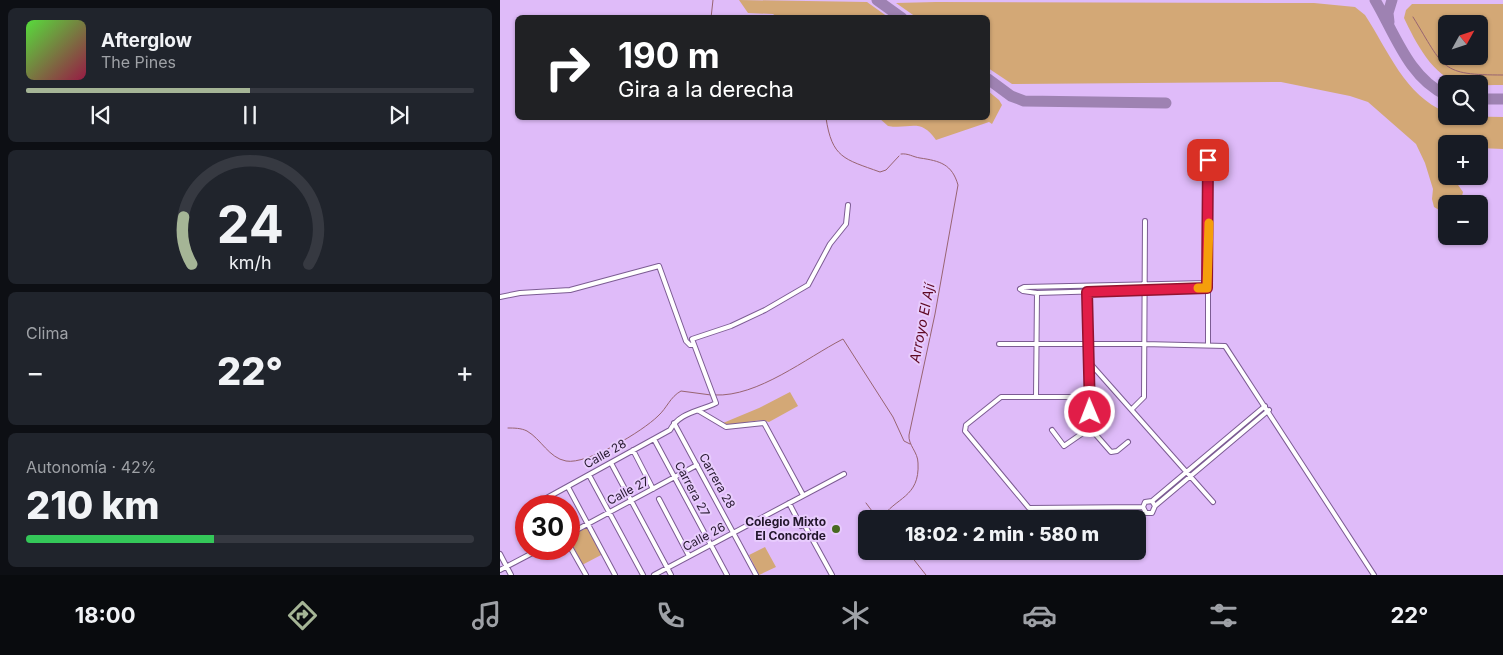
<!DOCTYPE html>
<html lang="es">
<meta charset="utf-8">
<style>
body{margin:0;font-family:Inter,sans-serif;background:#20242c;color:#f1f3f6;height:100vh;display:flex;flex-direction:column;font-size:19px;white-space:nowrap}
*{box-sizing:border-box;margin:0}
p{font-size:16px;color:#9ea1a6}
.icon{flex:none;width:28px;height:28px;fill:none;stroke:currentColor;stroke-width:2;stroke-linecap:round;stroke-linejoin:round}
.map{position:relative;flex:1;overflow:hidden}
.side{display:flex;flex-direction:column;gap:8px;padding:8px;background:#0d0f14;width:500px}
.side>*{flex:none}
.hud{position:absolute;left:15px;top:15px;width:475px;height:105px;border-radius:8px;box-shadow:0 1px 4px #0004;background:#202124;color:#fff;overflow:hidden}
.needle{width:32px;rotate:50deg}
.tools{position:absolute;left:938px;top:15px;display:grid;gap:10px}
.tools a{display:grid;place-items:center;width:50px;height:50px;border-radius:8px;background:#171b24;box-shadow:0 1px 4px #0004;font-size:25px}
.speed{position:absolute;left:15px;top:495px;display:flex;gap:10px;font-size:25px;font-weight:700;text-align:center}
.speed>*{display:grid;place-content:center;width:65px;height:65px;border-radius:50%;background:#171b24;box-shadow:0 1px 4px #0004;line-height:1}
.speed .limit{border:8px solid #d22;background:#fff;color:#111}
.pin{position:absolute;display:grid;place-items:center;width:42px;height:42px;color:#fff;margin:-21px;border-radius:10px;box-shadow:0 2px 8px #0006}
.me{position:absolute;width:55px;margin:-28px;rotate:359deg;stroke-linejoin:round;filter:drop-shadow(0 0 4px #0008)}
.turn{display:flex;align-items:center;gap:18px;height:105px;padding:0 20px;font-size:22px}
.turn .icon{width:65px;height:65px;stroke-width:2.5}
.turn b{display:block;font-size:35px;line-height:42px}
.big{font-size:38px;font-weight:800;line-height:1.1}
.side .tile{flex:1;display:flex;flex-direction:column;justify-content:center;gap:8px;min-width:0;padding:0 18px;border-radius:8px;background:#20242c}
.side .dial{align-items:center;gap:0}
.dial svg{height:130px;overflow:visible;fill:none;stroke:#363941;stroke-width:7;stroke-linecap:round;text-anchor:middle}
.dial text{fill:#f1f3f6;stroke:none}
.song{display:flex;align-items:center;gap:15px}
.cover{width:60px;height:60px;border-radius:8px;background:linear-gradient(135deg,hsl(110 70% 55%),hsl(340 70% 35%))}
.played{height:5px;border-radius:2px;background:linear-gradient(90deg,#a5b596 50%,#363941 50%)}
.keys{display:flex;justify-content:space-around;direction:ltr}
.heat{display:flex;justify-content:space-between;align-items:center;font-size:28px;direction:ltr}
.charge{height:8px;border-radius:4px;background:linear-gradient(90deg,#34c759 42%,#363941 0)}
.trip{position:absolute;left:358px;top:510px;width:288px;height:50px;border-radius:8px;background:#171b24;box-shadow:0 1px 4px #0004;font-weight:800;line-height:50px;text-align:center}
.dock{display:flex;height:80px;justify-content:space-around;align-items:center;background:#090b0e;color:#9ea1a6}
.dock .icon{width:35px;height:35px}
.dock .on{color:#a5b596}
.dock b{font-size:22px;color:#f1f3f6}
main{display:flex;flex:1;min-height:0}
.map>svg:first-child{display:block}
.green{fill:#d3a876;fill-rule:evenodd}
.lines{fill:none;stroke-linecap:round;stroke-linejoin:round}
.stream{stroke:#986471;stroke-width:1}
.taxiway{stroke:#9e82b2;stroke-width:11}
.street-casing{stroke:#7c5c93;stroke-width:6}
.street{stroke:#fff;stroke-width:4}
.route-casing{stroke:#92132f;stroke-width:12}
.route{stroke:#e11d48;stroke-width:9}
.slow{stroke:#f59e0b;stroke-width:9}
.poi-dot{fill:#486920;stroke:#e8ccfd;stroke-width:2}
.labels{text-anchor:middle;stroke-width:4;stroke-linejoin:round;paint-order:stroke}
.street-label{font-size:12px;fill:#23162c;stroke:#e8ccfd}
.poi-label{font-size:12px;font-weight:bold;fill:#23162c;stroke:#e8ccfd;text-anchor:end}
.water-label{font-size:14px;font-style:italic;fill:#5f0924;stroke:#e8ccfd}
</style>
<main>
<section class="side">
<div class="tile">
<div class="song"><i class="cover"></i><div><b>Afterglow</b><p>The Pines</p></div></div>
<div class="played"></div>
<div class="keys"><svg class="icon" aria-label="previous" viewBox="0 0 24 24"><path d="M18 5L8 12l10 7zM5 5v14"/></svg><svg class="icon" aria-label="pause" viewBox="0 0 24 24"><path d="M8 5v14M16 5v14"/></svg><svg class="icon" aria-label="next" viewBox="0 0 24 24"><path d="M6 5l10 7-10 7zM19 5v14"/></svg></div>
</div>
<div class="tile dial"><svg viewBox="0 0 100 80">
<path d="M14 69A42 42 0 1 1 86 69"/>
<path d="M14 69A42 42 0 0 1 9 40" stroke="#a5b596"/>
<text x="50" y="56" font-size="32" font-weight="700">24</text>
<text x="50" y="72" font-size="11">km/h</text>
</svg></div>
<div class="tile"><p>Clima</p>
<div class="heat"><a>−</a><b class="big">22°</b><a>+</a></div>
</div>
<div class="tile"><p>Autonomía · 42%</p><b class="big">210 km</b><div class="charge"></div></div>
</section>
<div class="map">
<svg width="1003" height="575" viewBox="0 0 1003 575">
<rect width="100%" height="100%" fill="#dfbbf9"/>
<path class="green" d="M239,0L367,2L388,17H277L273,14L248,13Z
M436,2L814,3L855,7L865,15C888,50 905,96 946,112V116L1003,117V149L979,148V144H946V176H956V182L963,192L960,204H946V214L934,207L932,199L933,189L925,163L916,144L868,102L850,96L781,82L512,84L488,68V18L416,17L396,3Z
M912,4H1003V85C989,85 975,86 961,83C933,78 915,41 904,18L906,10ZM946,24H979V56H946Z
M488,91L499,100L502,105L492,124L489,122L436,140C420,117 410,130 388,126L379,118H488Z
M290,392L298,406L269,422C254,416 237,429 223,423L259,408Z
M88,527L103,554L82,565L69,537Z
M265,547L276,567L259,575L249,555Z"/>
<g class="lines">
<path class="stream" d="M913,17C945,69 940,75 1003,75
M211,18L213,0
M326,118C332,158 344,159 380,172L386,170L399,156
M215,395C258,397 306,358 343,339L393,417L404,441L410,444
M8,428C14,428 21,428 27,431C41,439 49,458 66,461C87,465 143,431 158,416C167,408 170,397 181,391L211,395
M366,503L378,519
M381,519C395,497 420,498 418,463C418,452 408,445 409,435L435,314L458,185C452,164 440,161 420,158C413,157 408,153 401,154
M407,551L426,575"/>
<path class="taxiway" d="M377,0L402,18
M875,0C895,34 909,78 946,95
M889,22L888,13L892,0
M488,79L511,96L524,101L666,103
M979,99H1003"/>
<defs>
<path id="street" d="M520,289L523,291L537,293L707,288
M520,289L524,287L707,283
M587,292L590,428L611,452L617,451L628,442
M0,297L20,293L70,290L159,266L186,341L190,345H194
M499,344H644L725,346L874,575
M708,344V160
M589,362L713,502
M536,397L537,293
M589,397H501L466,425L465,431L529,508L643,507
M632,409L644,397L645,221
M199,411L226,427L264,423L303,495
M174,423L256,575
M552,430L564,446L590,428
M154,439L227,575
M133,450L153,489
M111,463L171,575
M89,475L143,575
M68,487L115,575
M43,499L47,506
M159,499L189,556
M43,500L170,430C180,412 198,412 216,403L192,339L231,326L265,310L308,285L330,244L346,224L348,205
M652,501L655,506L652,513H646L643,507L645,502L652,501L765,406
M289,503L301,526
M655,506L769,410
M304,524L332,575
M69,534L197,465
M69,545L86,575
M0,554L11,575
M0,570L40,549
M154,575L344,474"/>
</defs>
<use href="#street" class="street-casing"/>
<use href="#street" class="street"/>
</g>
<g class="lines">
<defs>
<path id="route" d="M590,412L587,292L707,288L708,160"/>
</defs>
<use href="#route" class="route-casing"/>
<use href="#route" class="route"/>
<path class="slow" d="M698,288H707L709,223"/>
</g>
<circle class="poi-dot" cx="336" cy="529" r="5"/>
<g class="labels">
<g class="street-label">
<text transform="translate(105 454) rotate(-29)" y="4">Calle 28</text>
<text transform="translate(217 481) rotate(61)" y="4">Carrera 28</text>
<text transform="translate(192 489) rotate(62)" y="4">Carrera 27</text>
<text transform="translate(128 491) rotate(-28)" y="4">Calle 27</text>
<text transform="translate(204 537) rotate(-28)" y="4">Calle 26</text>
</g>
<g class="poi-label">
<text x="326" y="526">Colegio Mixto<tspan x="326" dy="14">El Concorde</tspan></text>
</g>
<g class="water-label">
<text transform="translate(422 323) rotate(-79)" y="5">Arroyo El Ají</text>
</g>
</g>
</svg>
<div class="tools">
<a><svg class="needle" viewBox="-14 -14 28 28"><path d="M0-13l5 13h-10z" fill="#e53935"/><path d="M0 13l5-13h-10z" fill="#9ea1a6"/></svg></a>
<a><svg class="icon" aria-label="search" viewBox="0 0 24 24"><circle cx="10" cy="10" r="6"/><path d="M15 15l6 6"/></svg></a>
<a>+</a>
<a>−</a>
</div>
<div class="speed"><div class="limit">30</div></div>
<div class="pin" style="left:708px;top:160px;background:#d93025"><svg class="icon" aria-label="arrive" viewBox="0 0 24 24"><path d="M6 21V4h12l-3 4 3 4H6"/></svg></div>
<svg class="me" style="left:590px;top:412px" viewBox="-20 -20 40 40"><circle r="17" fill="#e11d48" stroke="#fff" stroke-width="3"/><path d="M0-11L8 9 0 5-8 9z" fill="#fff"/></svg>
<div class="trip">18:02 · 2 min · 580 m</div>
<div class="hud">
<div class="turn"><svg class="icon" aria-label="right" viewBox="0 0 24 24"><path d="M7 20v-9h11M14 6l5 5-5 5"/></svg><div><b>190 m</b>Gira a la derecha</div></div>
</div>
</div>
</main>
<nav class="dock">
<b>18:00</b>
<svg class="icon on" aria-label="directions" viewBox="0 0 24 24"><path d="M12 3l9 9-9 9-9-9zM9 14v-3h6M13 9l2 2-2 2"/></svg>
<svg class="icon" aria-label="music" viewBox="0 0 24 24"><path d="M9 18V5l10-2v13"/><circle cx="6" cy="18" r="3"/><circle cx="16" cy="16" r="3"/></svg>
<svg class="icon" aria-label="phone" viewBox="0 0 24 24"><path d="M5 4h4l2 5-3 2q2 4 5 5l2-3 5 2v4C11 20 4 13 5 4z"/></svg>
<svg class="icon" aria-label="climate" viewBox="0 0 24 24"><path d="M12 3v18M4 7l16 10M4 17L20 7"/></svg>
<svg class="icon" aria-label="car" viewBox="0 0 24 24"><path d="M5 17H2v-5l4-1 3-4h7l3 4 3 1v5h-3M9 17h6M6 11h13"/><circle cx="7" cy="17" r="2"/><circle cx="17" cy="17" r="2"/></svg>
<svg class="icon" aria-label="filters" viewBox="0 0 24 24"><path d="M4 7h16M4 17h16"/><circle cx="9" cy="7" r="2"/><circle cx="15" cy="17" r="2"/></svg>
<b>22°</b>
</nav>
